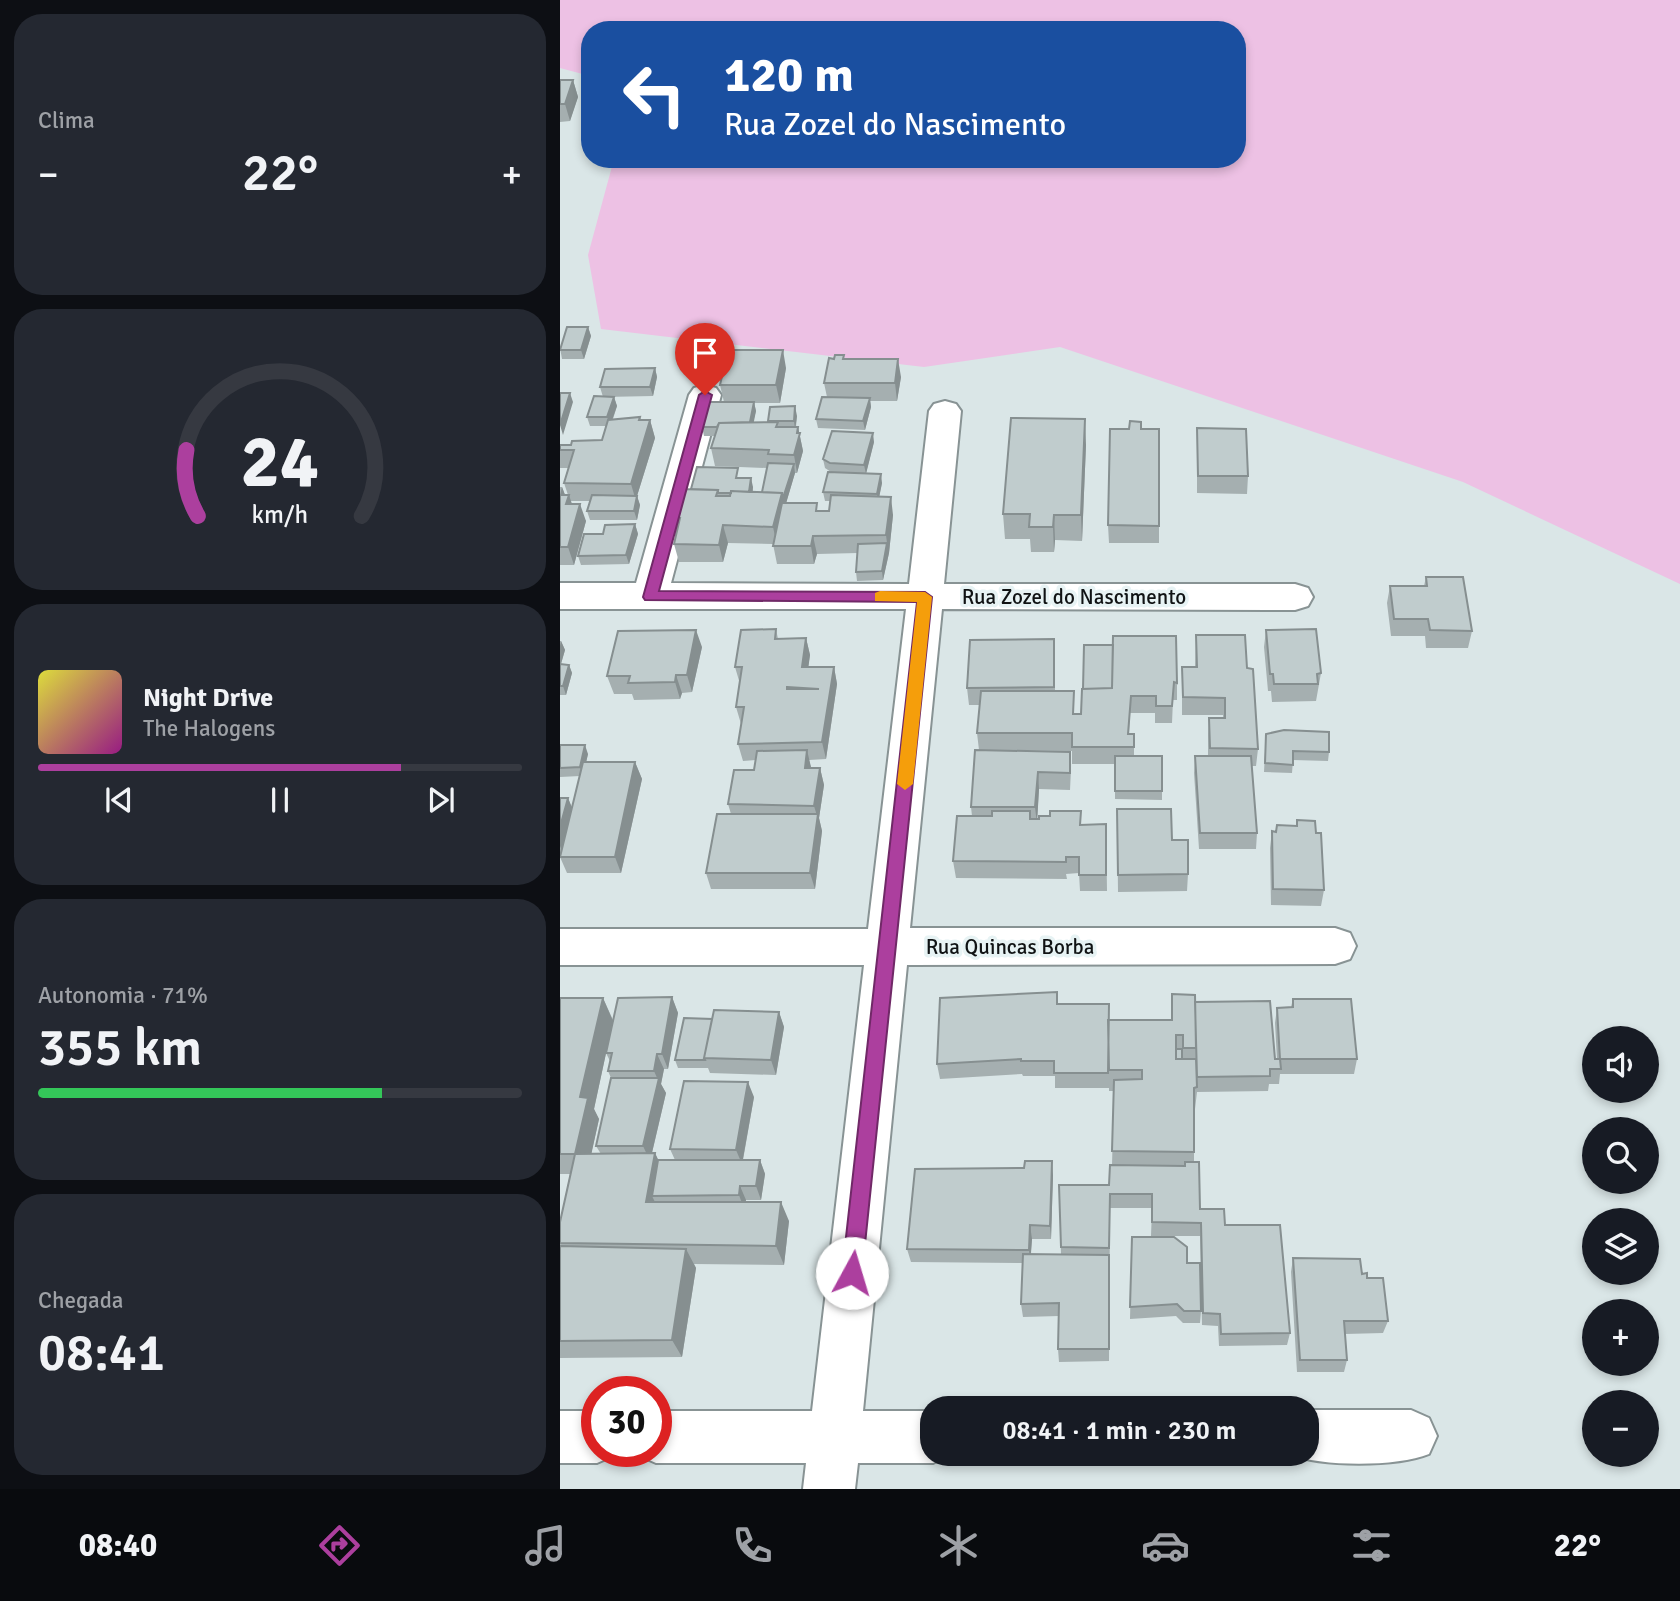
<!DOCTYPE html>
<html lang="pt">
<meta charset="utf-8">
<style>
body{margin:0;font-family:Signika,sans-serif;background:#242831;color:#f1f3f6;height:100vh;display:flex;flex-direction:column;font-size:26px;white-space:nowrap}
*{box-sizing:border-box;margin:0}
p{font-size:23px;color:#9ea1a6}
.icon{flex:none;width:38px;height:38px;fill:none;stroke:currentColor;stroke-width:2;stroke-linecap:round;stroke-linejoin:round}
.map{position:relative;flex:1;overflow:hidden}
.panel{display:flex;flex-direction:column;gap:14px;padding:14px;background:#0d0f14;width:560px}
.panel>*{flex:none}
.hud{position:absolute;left:21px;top:21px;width:665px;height:147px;border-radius:28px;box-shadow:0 4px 10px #0003;background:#1a4fa0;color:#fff;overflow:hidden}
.tools{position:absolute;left:1022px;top:1026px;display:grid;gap:14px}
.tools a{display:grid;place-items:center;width:77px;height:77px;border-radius:50%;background:#171b24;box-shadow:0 4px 10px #0003;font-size:35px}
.speed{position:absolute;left:21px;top:1376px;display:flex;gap:14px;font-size:35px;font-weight:700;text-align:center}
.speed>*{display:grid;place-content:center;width:91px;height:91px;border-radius:50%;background:#171b24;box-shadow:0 4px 10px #0003;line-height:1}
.speed .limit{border:10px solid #d22;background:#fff;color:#111}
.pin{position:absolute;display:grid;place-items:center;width:60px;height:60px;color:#fff;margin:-72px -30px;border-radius:50% 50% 50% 0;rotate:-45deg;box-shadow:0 0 7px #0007}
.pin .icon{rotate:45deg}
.me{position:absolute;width:77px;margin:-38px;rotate:6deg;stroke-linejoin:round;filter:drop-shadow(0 0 5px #0008)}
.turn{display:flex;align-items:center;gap:24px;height:147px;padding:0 28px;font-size:32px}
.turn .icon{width:91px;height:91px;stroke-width:2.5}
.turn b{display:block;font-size:49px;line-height:60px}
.big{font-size:52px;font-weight:600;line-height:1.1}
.panel .widget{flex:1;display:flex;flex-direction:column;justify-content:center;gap:10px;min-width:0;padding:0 24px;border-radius:28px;background:#242831}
.panel .dial{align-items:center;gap:0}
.dial svg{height:182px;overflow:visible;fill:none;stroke:#363941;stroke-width:7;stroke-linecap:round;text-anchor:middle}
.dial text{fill:#f1f3f6;stroke:none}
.song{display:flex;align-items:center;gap:21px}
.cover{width:84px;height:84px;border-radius:10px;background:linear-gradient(135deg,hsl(60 70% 55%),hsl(310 70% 35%))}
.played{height:7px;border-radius:4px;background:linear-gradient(90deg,#ac3f9e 75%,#363941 75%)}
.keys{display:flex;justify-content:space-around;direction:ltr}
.heat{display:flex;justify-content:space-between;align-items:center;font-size:38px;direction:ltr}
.charge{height:10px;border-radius:5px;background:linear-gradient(90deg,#34c759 71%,#363941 0)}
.trip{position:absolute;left:360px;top:1396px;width:399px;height:70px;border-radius:28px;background:#171b24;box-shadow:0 4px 10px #0003;font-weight:600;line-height:70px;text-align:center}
.tabs{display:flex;height:112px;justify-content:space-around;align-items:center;background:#090b0e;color:#9ea1a6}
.tabs .icon{width:49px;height:49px}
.tabs .on{color:#ac3f9e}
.tabs b{font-size:32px;color:#f1f3f6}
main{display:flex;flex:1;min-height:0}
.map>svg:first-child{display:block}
.green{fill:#edc1e4}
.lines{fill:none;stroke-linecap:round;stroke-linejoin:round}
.minor-casing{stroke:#889394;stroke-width:4}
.minor{fill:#fff;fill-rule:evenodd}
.wall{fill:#a5afb0;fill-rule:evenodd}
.shaded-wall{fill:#868f90}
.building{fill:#c0cccd;stroke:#868f90;stroke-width:2;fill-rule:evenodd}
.route{fill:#ac3f9e;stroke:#702967;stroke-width:2}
.slow{fill:#f59e0b}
.labels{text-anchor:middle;stroke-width:7;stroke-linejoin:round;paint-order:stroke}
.street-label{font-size:21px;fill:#101314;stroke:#e7f3f4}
</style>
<main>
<section class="panel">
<div class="widget"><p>Clima</p>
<div class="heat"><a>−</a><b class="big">22°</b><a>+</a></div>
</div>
<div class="widget dial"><svg viewBox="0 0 100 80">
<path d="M14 69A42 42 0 1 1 86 69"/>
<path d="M14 69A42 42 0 0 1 9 40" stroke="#ac3f9e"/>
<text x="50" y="56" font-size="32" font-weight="700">24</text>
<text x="50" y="72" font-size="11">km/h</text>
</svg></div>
<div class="widget">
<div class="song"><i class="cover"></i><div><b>Night Drive</b><p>The Halogens</p></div></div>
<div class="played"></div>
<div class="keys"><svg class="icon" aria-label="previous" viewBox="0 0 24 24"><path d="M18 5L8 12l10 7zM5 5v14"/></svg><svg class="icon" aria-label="pause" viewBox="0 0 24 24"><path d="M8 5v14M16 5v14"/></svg><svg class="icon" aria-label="next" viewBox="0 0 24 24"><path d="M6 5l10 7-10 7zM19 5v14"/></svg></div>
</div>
<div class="widget"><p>Autonomia · 71%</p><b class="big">355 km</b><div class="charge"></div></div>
<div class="widget"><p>Chegada</p><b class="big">08:41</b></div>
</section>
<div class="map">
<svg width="1120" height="1489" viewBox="0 0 1120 1489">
<rect width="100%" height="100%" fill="#dae6e7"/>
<path class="green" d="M0,0H1120V584L903,482L500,347L364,367L41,329L28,255L54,159H677V30H30V76L0,68Z"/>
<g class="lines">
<defs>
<path id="minor" d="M145,385L156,388L161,395L111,583L349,584L369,411L374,404L385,401L396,404L401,411L384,584H735L748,588L753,597L748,606L735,610L382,609L350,928H775L790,933L796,946L790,959L775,964L347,965L303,1411H373V1454H392L373,1463H298L295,1489H243L246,1463H96L78,1455L76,1451H96V1411H252L304,965H0V929H308L346,609H0V583H76L129,395L134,388Z
M747,1410H851L869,1418L877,1436L869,1454C837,1467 761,1467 729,1454H747Z
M0,1411H37V1451H57L55,1455L37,1463H0Z"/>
</defs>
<use href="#minor" class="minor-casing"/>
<use href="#minor" class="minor"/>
</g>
<path class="wall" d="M0,80H13L18,97L10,121L0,122Z
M28,327L31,336L24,359H2L0,348Z
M285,359L341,377L337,401H310L311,407L305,430L258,428L256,419L267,397L264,383Z
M95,368L97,377L93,396L44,397H54L57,406L53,419L90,420L95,438L77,496L80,505L77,520H30L27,511L30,501H10L12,504L26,521L14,565H0V487H2L5,495H8L4,483L8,468H0V445H11L42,440L46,426H30L27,417L43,397L40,387Z
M226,368L220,403H194L196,411L193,422H208L237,416L236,427H238L243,451L237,473H235L226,503L259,511H269L270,501H265L263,492L271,472L265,468L263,459L314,442L306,473L322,483L319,497L333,515L329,553L323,580L297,581L296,572L298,553L257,554L254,564H217L213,544L168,543L163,562H119L114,544L116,536H114L109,518L131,489L180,478L193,487V492H202L207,468L155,466L151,448L155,436H144L142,427L164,402L160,385Z
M637,428L688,476L687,494L637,493Z
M581,429L599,526V543H549L548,525Z
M526,445L522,541L495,540L494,552H471L470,539H445L443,514Z
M75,524L78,534L69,564L21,565L18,556L43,534Z
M866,577L912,631L908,648H866L865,636H831L827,603L830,586H864Z
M216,629L218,639L246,638L250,655L248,667H274L277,684L266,759L249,760L251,768H260L264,785L259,818L262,831L255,889H151L146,873L171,814L168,804L194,770L196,760L183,761L178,744L181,724L176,707L180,684L175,667Z
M706,630L761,673L756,701L712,702L711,691H708L704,647Z
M636,635L687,668L698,749L696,766H692L697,833L696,849H639L634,773L635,756H648V735L649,718H663V715H622V667H635Z
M0,641H1L5,650L1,664L9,665L12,673L6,695H0Z
M142,647L132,692L122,693L120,699L74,700L72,694H54L47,676Z
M495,656V691L514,714H521L522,689L617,683V700H613L612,723H595V713H570L569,734L574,747V756H602V800L555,799V764H512V751L419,750L417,733L420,705H409L407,688Z
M706,734L769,752L768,761L733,760L732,773L704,772Z
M0,745L28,754L26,762H75L82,779L61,873H7L0,857V798H8L12,808L20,776L0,777Z
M415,750L511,769L510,790L479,789L477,819L521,824H546L547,891H520L519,873L506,874L507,879L396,878L393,861L412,816L411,807Z
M557,809L612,840L628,874L627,891L558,892Z
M737,820L756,833L764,890L761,906L711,905L710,848L712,831L716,832L736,826Z
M612,994L635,1002L715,1059H717L715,1023L717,1008L731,1007L733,999L797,1059L794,1074H720L719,1084H709L708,1091L637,1092L635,1109H634V1162L640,1209L665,1225L730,1333L727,1345L659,1346L658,1326L642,1325L640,1236H591L592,1208H550L549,1361L499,1362L498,1349L499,1316L463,1317L461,1304L463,1263L351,1262L347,1249L493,1175L491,1239H472L471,1254H501L499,1185H549L552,1165L554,1091H549V1077V1088H495V1076H463L462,1074L380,1079L377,1064L498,1004L549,1020H611Z
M112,997L118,1013L108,1069H104L101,1084L106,1093L92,1153H95L98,1160H115L110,1149L194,1097L183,1160H200L205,1174L201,1200H186V1202L229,1221L224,1265L134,1264L136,1268L122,1357L0,1358V1222L10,1174H0V998H43L53,1020ZM46,1053L50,1061L48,1071L51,1078L36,1146L41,1154H31L39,1119L34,1109Z
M219,1012L224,1027L216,1075L150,1073L148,1068H118L115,1060L152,1019Z
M572,1237L627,1263L641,1311L640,1323H623L616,1316L570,1319Z
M733,1258L802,1274L807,1278L828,1321L823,1333L785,1334L787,1360L784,1372H737L731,1272Z"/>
<path class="shaded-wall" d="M13,80L18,97L10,121L5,104Z
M28,327L31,336L24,359L21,350Z
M223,350L226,368L220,403L216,385Z
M338,359L341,377L337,401L335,383Z
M95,368L97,377L93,396L90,387Z
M10,393L13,402L3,435L0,425Z
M54,397L57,406L50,426L47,417Z
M310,398L311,407L305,430L303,421Z
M194,402L196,411L191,436L189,427Z
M235,406L237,416L235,430L234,421Z
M80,417L85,434L90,420L95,438L77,496L80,505L77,520L74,511L76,501L71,484Z
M525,419L526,445L522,541L521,515Z
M238,427L243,451L237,473L234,455Z
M313,433L314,442L306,474L304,465Z
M234,464L235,473L225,507L217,545L213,527L222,493Z
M321,474L322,483L318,503L317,494Z
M191,478L193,487L191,502L189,492Z
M2,487L7,500L9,495L15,513L12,522L0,495Z
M331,497L333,515L329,553L323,580L322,571L327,543L326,535Z
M20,504L26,521L14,565L8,547Z
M494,515L495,540L494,552L493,527Z
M75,524L78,534L69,564L66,555Z
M163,525L168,543L163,562L159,545Z
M253,536L257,554L254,564L251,546Z
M136,630L142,647L132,692L127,675Z
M246,638L250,655L246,685L242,667Z
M1,641L5,650L0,667V646Z
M9,665L12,673L6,695L3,686Z
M274,667L277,684L266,759L262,742Z
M116,675L122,693L120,699L115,682Z
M25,745L28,754L23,776L20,767Z
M247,750L251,767L245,768Z
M75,762L82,779L61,873L55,857Z
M260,768L264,785L259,818L262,831L255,889L250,873L258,819L254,806Z
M478,772L479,789L477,824L475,807Z
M8,798L15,815L4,856L0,846V827Z
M112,997L118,1013L108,1069L102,1054Z
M43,998L53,1021L34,1109L39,1119L27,1174L15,1154L20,1097Z
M219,1012L224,1027L216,1075L211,1060Z
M97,1054L104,1069L101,1084L106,1093L90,1161L83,1146L98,1080L94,1071Z
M188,1082L194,1097L182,1164L176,1150Z
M95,1153L105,1174L92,1196L99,1210L86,1202Z
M200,1160L205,1174L201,1200L196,1186Z
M492,1161L493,1175L491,1239L490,1226Z
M180,1186L186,1200L184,1209L179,1195Z
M221,1202L229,1221L224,1265L216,1246Z
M470,1225L472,1239L470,1263L469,1250Z
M126,1249L136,1268L122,1357L112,1340Z"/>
<path class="building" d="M0,80H13L5,104H0Z
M7,327H28L21,350H0Z
M168,350H223L216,385H160Z
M275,355H284L283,359H338L335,383H264L269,358L274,359Z
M95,368L90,387H40L45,369Z
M0,393H10L0,425Z
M34,396L54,397L47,417H27Z
M262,397L310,398L303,421L256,419Z
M148,402H194L190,422L159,423L157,427H142Z
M235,406L234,421H208L210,407Z
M80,417L79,420H90L71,484L4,483L14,450H0V445H11L12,441L42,440L48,420Z
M451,418L525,419L521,515H494L493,527H469L470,514H443Z
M570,421L581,422V429H599V526L548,525L550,429H569Z
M218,422L216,427H238L237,433H240L234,455L208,454L209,450L151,448L159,423Z
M637,428L686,429L688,476H638Z
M272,431L313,433L304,465L270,463L263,459Z
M208,463L234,464L223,498L222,493L202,492Z
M137,467L178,468L176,478H191L189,492L171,491V493H158V490L131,489Z
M268,472L321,474L317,494L263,492Z
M116,489L158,490L156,496H170L171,491L222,493L213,527L163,525L159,545L114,544L120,518H109Z
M0,495H9L6,504H20L8,547H0Z
M32,495L77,496L74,511H27Z
M271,495L331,497L326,535L253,536L251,546H213L222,503H257L256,511H269Z
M75,524L66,555L18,556L24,534H43L45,525Z
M327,543L322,571L296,572L298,544Z
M866,577H903L912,631L870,630L868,619H834L830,586H867Z
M216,629L215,639L246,638L242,667H274L262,742L178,744L184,707H176L182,667H175L181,630ZM227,687L259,689H227Z
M756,629L761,673L757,674L758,684H714L713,674H710L706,630Z
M136,630L127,675H116L115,682L68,683L70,676H47L58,631Z
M636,635H685L687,668L693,669L698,749L650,748L649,718H665V698L623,697L622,667H637Z
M553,636H616L617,683L614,682L612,706H596V696H571L568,734H574V747H512V733H417L421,691H514L513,714H521L522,689L552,688Z
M494,639V687L407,688L410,640Z
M524,645H553L552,688L523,689Z
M0,664L9,665L3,686H0Z
M724,730L769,732V752L733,751V765L705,763L706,734Z
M0,745H25L20,767L0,768Z
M247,750L245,768H260L254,806L168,804L174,770H194L197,751Z
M415,750L510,752V773L478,772L475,807H411Z
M555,756H602V791H555Z
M635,756H691L697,833H640Z
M23,762H75L55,857H0Z
M0,798H8L0,827Z
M557,809H611L612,840H628V874L558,875Z
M432,811H470V819H479V816H490V811H521L520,825L546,824V875H519V857H506V862L393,861L397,816H432Z
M157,814H258L250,873H146Z
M737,820L755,821L756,833H761L764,890L713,889L712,831L716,832L717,825L737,826Z
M497,992V1004H549L548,1073H494V1061H461V1059L377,1064L380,998Z
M612,994L635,995L636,1048H623V1035H616V1059H636L637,1087L634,1088V1152L552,1151L554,1080L582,1079V1070H549L548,1020H612Z
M112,997L102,1054H97L94,1071H48L52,1053H46L58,998Z
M0,998H43L20,1097L28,1098L15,1154H0Z
M733,999H791L797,1059H720L717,1008L733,1007Z
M710,1001L715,1059H720L721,1069H710V1076L637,1077L635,1002Z
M154,1010L219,1012L211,1060L144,1058Z
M124,1018L152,1019L144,1058L145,1060H115Z
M616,1049H622V1059H616Z
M51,1078H99L83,1146H36Z
M124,1081L188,1082L176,1150L110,1149Z
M95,1153L86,1202H221L216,1246L0,1243V1222L15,1154Z
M98,1160H200L196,1186H180L179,1195L92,1196Z
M465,1161H492L490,1226L470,1225L469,1250L347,1249L355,1169L464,1168Z
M625,1162H639L640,1209H664L665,1225H720L730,1333L661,1334L660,1314L643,1313L641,1223L592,1222V1194H550L549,1248L501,1247L499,1185H549L550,1165L625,1166Z
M572,1237H614L627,1247V1263H640L641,1311H624L617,1304L570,1307Z
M0,1246L126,1249L112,1340L0,1341Z
M463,1254L549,1255V1349H498L499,1303L461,1304Z
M733,1258L800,1259L802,1274L807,1273V1278H823L828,1321H784L787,1360H740Z"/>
<path class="route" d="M145,391L152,395L99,591L365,592L372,597L302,1273L299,1280L292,1283L285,1280L282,1273L357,602L85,600L83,597L139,395Z"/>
<path class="slow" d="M320,591L365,592L372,597L353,784L345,790L337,784L357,602L315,601V593Z"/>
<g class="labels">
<g class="street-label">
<text x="514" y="604">Rua Zozel do Nascimento</text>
<text x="450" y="954">Rua Quincas Borba</text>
</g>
</g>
</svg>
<div class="tools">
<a><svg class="icon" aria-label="sound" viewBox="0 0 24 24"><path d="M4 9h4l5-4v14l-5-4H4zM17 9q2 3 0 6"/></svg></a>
<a><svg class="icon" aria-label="search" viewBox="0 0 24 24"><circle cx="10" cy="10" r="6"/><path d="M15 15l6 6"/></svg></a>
<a><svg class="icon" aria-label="layers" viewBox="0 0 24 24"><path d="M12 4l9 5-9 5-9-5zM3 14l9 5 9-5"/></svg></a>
<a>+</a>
<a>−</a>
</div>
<div class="speed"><div class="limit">30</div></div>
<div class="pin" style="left:145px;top:395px;background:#d93025"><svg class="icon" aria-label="arrive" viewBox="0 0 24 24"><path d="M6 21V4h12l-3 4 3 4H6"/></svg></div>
<svg class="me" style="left:292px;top:1273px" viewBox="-20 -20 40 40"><circle r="19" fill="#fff"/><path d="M0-13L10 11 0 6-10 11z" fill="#ac3f9e"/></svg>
<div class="trip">08:41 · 1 min · 230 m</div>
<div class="hud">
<div class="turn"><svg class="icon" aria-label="left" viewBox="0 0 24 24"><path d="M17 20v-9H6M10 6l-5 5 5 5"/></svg><div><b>120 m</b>Rua Zozel do Nascimento</div></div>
</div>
</div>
</main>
<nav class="tabs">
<b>08:40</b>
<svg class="icon on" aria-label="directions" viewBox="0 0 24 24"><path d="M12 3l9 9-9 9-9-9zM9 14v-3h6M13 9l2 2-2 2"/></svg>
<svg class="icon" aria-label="music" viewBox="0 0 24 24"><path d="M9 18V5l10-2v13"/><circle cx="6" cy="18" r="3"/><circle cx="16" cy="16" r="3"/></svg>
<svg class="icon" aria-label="phone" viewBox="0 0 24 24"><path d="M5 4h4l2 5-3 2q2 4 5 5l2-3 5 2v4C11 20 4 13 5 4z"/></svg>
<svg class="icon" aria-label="climate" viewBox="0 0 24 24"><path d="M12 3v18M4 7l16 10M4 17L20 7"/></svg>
<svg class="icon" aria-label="car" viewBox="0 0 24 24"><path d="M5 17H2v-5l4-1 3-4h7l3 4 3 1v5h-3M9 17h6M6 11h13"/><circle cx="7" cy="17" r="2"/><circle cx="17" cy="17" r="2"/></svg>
<svg class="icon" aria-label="filters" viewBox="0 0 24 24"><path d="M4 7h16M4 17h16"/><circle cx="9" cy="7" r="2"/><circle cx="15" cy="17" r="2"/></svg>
<b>22°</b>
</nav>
